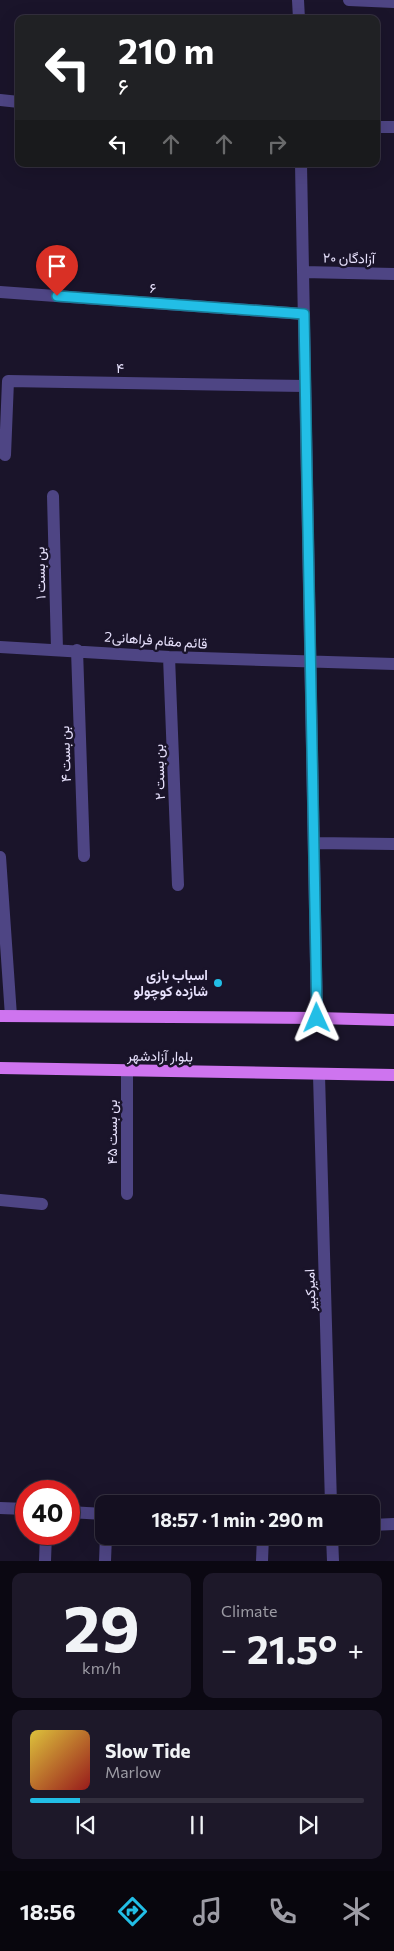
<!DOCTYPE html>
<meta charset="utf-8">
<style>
body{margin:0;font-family:Commissioner,Vazirmatn,sans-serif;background:#1d1829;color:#f1f3f6;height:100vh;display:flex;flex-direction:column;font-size:19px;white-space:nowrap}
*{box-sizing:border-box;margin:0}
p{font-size:16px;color:#9d9ca5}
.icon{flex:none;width:28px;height:28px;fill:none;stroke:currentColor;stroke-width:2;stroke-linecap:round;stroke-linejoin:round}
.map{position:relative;height:1561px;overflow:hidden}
.sheet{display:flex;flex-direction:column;gap:12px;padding:12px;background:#0b0812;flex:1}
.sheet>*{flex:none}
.top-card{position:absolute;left:15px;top:15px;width:365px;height:152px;border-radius:10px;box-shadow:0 5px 20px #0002,0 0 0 1px #332f3e;background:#202124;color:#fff;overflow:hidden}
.speed{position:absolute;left:15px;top:1480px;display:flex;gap:10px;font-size:25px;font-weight:700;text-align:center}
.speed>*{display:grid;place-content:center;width:65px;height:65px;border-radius:50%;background:#140f20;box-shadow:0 5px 20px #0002,0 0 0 1px #332f3e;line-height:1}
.speed .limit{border:8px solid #d22;background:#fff;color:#111}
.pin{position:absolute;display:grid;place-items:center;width:42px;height:42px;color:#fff;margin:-51px -21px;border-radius:50% 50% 50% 0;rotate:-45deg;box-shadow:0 0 5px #0007}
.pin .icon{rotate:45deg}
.me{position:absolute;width:55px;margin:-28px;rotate:359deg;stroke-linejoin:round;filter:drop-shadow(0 0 4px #0008)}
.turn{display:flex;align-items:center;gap:18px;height:105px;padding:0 20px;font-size:22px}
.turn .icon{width:65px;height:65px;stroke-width:2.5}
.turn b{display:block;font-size:35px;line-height:42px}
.lanes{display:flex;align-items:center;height:48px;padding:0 20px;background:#0003;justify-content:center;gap:25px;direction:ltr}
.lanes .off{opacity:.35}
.big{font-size:38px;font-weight:700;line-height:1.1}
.sheet .card{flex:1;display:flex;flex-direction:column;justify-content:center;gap:8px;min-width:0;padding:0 18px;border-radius:10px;background:#1d1829}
.sheet .dial{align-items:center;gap:0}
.dial b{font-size:65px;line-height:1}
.song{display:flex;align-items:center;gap:15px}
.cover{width:60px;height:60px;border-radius:8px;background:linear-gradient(135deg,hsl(50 70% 55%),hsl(0 70% 35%))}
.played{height:5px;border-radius:2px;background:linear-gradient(90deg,#22bee6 15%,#332f3e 15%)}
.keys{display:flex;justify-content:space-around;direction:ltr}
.heat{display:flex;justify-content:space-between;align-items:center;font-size:28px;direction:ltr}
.sheet .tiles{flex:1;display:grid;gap:12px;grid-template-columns:1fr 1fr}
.card:last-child{grid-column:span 2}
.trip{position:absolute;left:95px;top:1495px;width:285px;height:50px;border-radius:10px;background:#140f20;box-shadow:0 5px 20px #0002,0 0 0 1px #332f3e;font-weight:700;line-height:50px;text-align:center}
.tabs{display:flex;height:80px;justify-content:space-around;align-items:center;background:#08060d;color:#9d9ca5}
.tabs .icon{width:35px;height:35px}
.tabs .active{color:#22bee6}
.tabs b{font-size:22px;color:#f1f3f6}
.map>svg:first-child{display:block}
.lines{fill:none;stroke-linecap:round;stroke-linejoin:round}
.minor{stroke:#4e4584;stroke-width:12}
.major{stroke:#ce74ef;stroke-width:12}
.route-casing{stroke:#167c96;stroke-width:12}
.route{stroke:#22bee6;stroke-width:9}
.poi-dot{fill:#22bee6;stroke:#1a142a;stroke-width:2}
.labels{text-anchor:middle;stroke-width:5;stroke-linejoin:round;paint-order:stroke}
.street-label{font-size:14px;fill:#e7e1fc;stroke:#1a142a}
.poi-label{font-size:14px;font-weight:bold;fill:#e7e1fc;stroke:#1a142a;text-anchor:end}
</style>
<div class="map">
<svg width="394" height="1561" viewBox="0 0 394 1561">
<rect width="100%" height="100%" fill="#1a142a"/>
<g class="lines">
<path class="minor" d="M298,0L299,19
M349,0L394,2
M0,100L19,102
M376,127H394
M301,164L317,1018
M303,272L394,274
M0,292L304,314
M5,455L8,381L305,386
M53,496L57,649
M0,647L169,657L394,664
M77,650L84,856
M169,657L178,885
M314,843L394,844
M0,857L11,1016
M319,1075L331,1504
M127,1194V1071
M0,1200L42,1204
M0,1508L26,1509
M69,1512L104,1514
M371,1525L394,1524
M332,1536L333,1561
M45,1561L46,1534
M105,1561L106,1536
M262,1561L263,1536"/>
<path class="major" d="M0,1016L317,1018L394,1020
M0,1068L394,1075"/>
</g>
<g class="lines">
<defs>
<path id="route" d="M57,296L304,314L317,1018"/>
</defs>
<use href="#route" class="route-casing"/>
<use href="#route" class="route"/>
</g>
<circle class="poi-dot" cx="218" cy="983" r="5"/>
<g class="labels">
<g class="street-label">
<text transform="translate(349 258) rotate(1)" y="5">۲۰ آزادگان</text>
<text transform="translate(153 288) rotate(4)" y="5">۶</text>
<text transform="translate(120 368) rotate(1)" y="5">۴</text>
<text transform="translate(40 573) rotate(-91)" y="5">بن بست ۱</text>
<text transform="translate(156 640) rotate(4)" y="5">2قائم مقام فراهانی</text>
<text transform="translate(65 754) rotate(-92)" y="5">بن بست ۴</text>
<text transform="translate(159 772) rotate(-92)" y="5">بن بست ۲</text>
<text transform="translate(160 1056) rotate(1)" y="5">بلوار آزادشهر</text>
<text transform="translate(112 1132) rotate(-90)" y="5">بن بست ۴۵</text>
<text transform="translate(310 1290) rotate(-92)" y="5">امیرکبیر</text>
</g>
<g class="poi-label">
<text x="208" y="980">اسباب بازی<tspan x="208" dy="16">شازده کوچولو</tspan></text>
</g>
</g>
</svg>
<div class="speed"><div class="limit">40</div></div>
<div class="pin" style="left:57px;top:296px;background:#d93025"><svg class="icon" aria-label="arrive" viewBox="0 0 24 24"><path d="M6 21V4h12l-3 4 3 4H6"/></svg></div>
<svg class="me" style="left:317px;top:1018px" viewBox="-20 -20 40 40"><path d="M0-17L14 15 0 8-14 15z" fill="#22bee6" stroke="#fff" stroke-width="4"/></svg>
<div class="trip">18:57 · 1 min · 290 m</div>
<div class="top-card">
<div class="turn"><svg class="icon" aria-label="left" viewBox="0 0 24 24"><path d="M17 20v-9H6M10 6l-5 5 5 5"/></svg><div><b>210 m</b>۶</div></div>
<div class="lanes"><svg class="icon" aria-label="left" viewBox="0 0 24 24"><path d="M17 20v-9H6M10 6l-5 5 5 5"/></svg><svg class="icon off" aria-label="ahead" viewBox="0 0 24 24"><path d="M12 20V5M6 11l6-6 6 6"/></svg><svg class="icon off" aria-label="ahead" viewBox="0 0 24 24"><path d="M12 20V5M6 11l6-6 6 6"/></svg><svg class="icon off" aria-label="right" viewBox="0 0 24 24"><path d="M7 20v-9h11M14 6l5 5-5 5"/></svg></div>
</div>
</div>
<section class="sheet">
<div class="tiles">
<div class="card dial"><b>29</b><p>km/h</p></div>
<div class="card"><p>Climate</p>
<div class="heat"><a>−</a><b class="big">21.5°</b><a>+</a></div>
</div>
<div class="card">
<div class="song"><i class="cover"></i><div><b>Slow Tide</b><p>Marlow</p></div></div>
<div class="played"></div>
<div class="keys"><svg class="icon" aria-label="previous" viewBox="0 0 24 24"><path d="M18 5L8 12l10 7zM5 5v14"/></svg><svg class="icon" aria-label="pause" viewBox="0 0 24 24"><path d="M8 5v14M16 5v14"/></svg><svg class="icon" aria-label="next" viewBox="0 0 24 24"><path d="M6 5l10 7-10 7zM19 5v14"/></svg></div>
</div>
</div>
</section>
<nav class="tabs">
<b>18:56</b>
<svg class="icon active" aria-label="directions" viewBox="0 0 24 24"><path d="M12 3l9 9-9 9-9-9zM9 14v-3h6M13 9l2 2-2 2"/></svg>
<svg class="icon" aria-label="music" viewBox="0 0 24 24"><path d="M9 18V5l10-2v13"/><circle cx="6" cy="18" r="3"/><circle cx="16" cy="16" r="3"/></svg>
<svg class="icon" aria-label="phone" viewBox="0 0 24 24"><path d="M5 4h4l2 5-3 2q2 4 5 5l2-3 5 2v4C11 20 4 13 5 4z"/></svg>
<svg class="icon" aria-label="climate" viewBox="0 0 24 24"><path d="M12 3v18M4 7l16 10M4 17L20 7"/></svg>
</nav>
